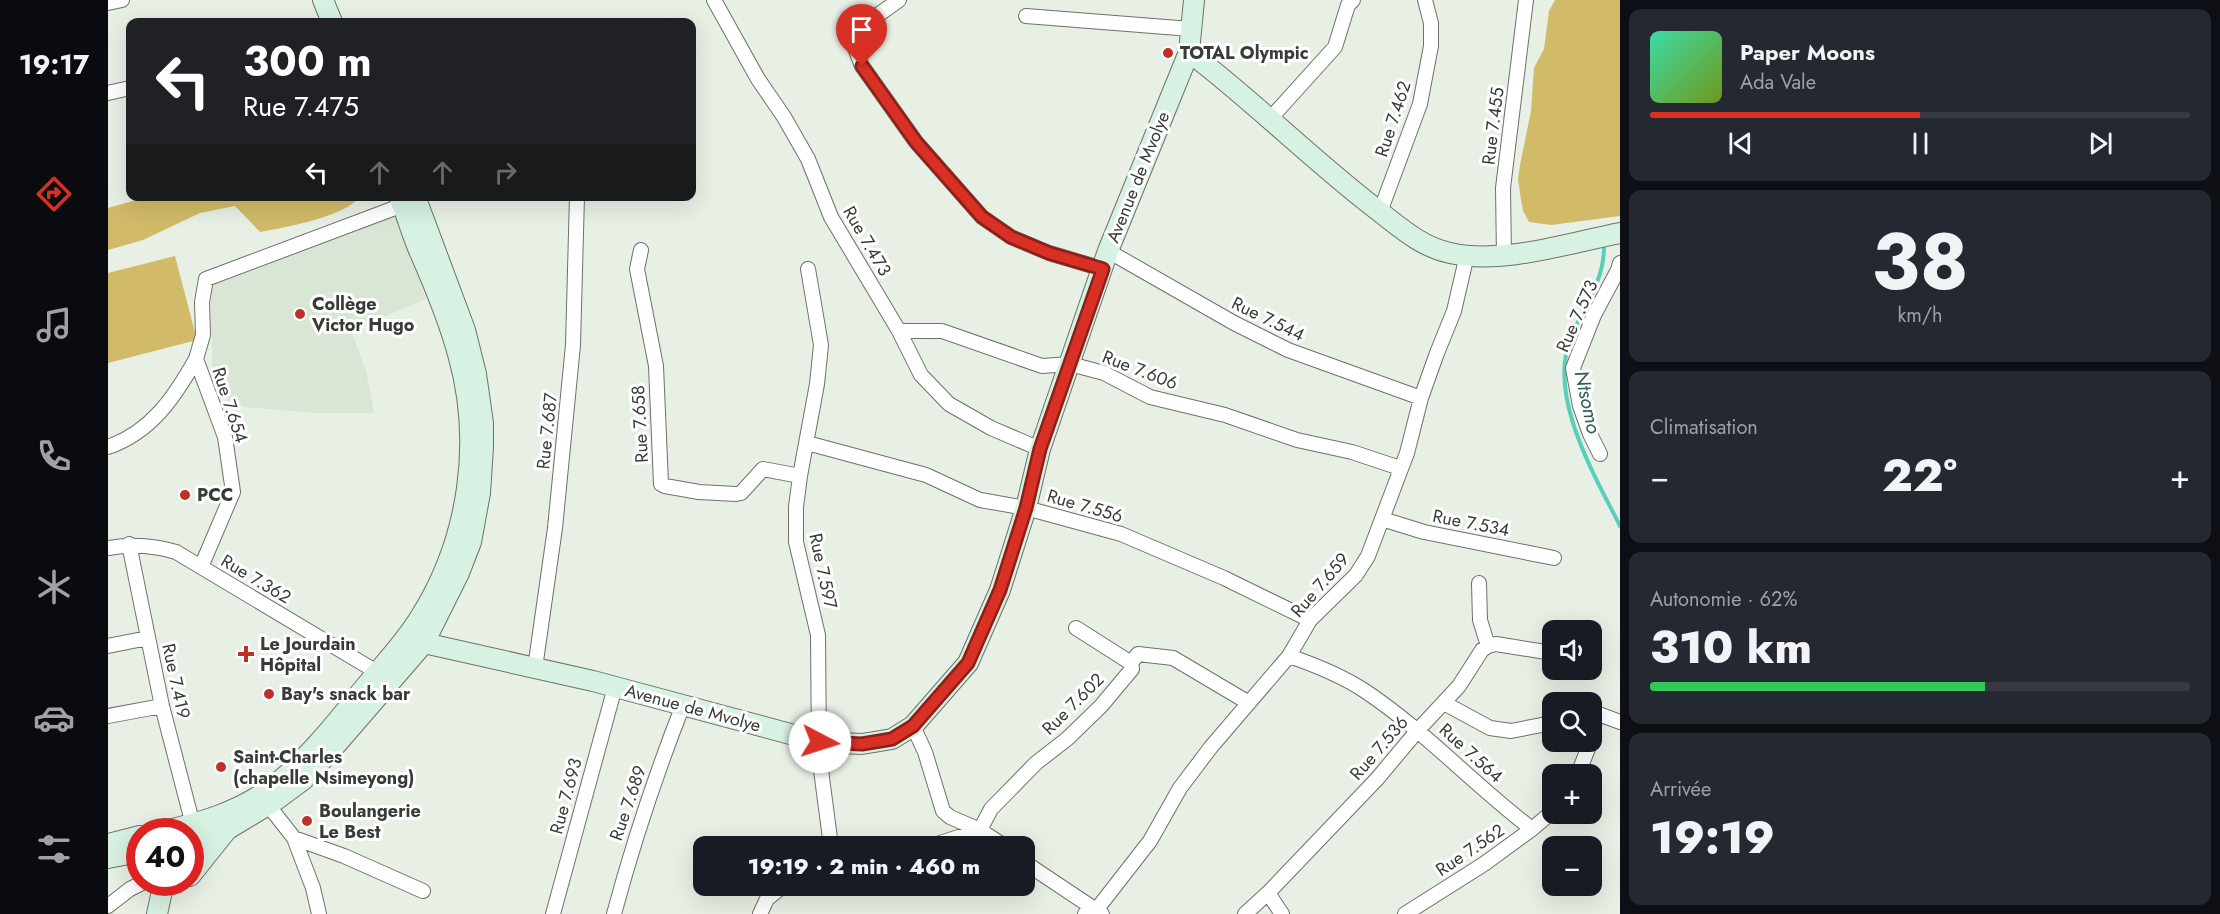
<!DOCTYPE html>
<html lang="fr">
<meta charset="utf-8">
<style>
body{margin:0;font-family:Jost,sans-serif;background:#242831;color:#f1f3f6;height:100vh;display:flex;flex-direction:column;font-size:22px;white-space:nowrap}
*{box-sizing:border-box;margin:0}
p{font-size:20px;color:#9ea1a6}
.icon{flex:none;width:33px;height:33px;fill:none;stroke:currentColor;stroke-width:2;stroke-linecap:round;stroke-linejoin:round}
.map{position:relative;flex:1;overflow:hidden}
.details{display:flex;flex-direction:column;gap:9px;padding:9px;background:#0d0f14;width:600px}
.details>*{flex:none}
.hud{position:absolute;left:18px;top:18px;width:570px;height:183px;border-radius:12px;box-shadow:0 6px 24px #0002;background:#202124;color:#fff;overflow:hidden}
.fabs{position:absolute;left:1434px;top:620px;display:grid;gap:12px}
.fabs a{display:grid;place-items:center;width:60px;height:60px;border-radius:12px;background:#171b24;box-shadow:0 6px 24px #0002;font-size:30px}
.speed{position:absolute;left:18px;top:818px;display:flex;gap:12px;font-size:30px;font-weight:700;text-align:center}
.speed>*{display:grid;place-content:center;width:78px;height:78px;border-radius:50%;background:#171b24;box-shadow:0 6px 24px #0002;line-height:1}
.speed .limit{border:9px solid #d22;background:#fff;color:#111}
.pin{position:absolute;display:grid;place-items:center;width:51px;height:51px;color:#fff;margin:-62px -26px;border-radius:50% 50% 50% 0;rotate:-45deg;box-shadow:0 0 6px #0007}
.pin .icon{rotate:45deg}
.me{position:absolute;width:66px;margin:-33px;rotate:95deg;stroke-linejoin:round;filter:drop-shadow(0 0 4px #0008)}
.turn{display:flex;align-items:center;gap:21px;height:126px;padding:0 18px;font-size:27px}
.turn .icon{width:78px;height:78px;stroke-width:2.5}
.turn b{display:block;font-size:42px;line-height:51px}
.lanes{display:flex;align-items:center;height:57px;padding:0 18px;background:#0003;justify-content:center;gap:30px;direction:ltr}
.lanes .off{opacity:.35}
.big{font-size:45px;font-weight:800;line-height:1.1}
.details .tile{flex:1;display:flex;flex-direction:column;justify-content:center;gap:9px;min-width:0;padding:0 21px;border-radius:12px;background:#242831}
.details .dial{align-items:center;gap:0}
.dial b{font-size:78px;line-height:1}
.song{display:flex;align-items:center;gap:18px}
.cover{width:72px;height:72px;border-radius:9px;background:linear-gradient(135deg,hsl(160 70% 55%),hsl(80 70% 35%))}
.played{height:6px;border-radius:3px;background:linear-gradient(90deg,#d93025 50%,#363941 50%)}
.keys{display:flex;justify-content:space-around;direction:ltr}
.heat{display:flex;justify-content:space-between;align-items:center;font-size:33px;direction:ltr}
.charge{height:9px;border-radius:4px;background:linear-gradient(90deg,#34c759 62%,#363941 0)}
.trip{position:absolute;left:585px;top:836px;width:342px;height:60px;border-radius:12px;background:#171b24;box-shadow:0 6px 24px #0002;font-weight:800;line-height:60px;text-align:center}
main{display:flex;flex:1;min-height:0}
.dock{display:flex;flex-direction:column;width:108px;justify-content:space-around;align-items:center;background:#090b0e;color:#9ea1a6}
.dock .icon{width:42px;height:42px}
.dock .active{color:#d93025}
.dock b{font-size:27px;color:#f1f3f6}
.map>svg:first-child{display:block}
.built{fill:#d9e5d5}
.green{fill:#d1ba68}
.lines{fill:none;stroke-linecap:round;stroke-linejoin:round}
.stream{stroke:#59ceba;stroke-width:4}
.street-casing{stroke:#6c726a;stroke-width:16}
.secondary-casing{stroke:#6c726a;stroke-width:22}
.street{stroke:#fff;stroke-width:14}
.secondary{stroke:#d7f1e3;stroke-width:20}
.route-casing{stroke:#8d1f18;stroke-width:15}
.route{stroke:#d93025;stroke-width:10}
.poi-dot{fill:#bf3127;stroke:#fff;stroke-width:2}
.labels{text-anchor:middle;stroke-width:6;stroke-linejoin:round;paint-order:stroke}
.poi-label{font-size:18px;font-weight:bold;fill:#383b37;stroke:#fff;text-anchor:start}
.street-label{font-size:18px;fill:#383b37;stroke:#fff}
.water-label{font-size:20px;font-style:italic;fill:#2e5f56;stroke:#fff}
</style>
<main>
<nav class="dock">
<b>19:17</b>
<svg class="icon active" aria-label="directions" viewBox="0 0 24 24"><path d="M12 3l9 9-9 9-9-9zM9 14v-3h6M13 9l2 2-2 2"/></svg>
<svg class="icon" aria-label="music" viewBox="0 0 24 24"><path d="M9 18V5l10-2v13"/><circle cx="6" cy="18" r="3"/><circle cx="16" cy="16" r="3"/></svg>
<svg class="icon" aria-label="phone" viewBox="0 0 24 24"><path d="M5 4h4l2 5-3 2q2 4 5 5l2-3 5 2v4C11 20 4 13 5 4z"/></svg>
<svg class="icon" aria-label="climate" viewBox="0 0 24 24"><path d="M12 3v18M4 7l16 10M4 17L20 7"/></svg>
<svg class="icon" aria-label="car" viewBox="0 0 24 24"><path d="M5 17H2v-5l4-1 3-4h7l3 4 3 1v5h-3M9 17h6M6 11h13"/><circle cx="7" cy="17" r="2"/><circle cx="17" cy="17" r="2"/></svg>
<svg class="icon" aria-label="filters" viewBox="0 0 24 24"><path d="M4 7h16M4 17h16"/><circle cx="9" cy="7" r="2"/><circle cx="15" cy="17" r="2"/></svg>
</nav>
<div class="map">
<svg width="1512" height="914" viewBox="0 0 1512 914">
<rect width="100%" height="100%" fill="#e8efe5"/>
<path class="built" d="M288,212L318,299L243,330L258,371L266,413H209L123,406L105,377L102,281Z"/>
<path class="green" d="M1447,0H1512V216L1443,225L1421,222L1415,211L1413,200L1410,179L1412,165L1423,111L1426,68L1436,49L1441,11Z
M39,197V196L252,197C235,217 179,227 152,232L127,206L92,213L35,240L0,250V208Z
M67,256L89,340L0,363V273Z"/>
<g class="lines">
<path class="stream" d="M1496,247C1496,283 1474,308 1462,340C1440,398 1487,476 1512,526"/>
<defs>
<path id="street" d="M606,0L650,79L676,117L700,159L723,217L791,331L813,375L841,404L883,428L932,449
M791,0L742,35L754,66L808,142L874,217L903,237L941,253L995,269
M0,3L14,0
M918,16L1083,29
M0,93L22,88
M1161,120L1227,47L1240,5L1245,0
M1272,212L1312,104L1323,46V23L1317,0
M533,250L529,269L548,366L553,484L557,486L591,492L628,494L633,493L655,469L692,476
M1000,251L1126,323L1180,350L1313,398
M1396,256L1395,188L1418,0
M700,269L713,345L709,384L692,476L688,507V542L710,635L711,755L723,846
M791,331H834L934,366L962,364L996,373L1042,397L1117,415L1189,440L1244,452L1292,468
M699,443L818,475L872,500L918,508L1013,534L1116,578L1202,620
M0,447C43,432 66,398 88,359
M1492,454L1482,434L1472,406L1465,368L1486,315L1510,270L1512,263
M1274,519L1316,532L1446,558
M21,544L54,706L85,825
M0,548C24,544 45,545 68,552L269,672
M93,567L125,492L117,437L88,359L95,335L94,302L98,279L295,205
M968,628L1023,663
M0,646L40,638
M1380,646L1388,644L1444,653
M1181,656C1207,665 1233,675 1257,691C1317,731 1366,785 1424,829
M427,668L447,528L465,345L469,196
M1336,703L1382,728L1403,731L1444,723
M1484,713H1488L1512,722
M0,716L54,706
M805,726L817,752L835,811L842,817L872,830L896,846
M1484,739L1488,713
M1470,774L1483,741
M160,805L186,838L205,888L211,914
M186,838L236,856L315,891
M823,846L872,830L883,809L928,763L959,739L993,706L1024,669L1023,663L1030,654L1065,658L1141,703
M916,862L994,914
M1160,893L1174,914
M0,906L22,889L36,882
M445,914L507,687
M506,914C525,843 548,774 575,705
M652,914L659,899L676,885
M977,914L989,909L1042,841L1072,788L1103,747L1181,656L1202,620L1248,575L1260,556L1299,453L1313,398L1329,353L1346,311L1359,255
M1137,914L1160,893L1269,779L1310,730L1351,686L1374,650L1380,646L1372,620L1371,583
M1297,914L1376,864L1424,829L1444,812"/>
<path id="secondary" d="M215,0L224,22
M1081,52C1147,102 1206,162 1272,212C1294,229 1314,247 1342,253C1394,265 1460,243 1512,233
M299,636L316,643L485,681L712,742L754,744L784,739L805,726L860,663L892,590L918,508L932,449L1000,251L1081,52L1086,0
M55,831C93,823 129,812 160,790C191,768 224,728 248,698C269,671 295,646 313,616C361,539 375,442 350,354C340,317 325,282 310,248C303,231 298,213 291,196
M82,841L120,829L168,800L195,780L220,754L316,643L351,573L363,542L372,493L375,447V423L368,374L357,330L307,196
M0,844L32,836
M0,858L32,852
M82,876L118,831
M49,914L56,882"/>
</defs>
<use href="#street" class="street-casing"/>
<use href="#secondary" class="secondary-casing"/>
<use href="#street" class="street"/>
<use href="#secondary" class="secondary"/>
</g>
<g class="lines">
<defs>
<path id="route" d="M712,742L754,744L784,739L805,726L860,663L892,590L918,508L932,449L995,269L941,253L903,237L874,217L808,142L754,66"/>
</defs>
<use href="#route" class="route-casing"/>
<use href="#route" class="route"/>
</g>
<g class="poi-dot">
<circle cx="1060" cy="53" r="6"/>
<circle cx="192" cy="314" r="6"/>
<circle cx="77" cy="495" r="6"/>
<path d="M135 645h6v6h6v6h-6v6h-6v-6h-6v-6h6z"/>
<circle cx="161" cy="694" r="6"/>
<circle cx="113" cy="767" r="6"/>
<circle cx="199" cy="821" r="6"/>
</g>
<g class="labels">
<g class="poi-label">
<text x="1072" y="59">TOTAL Olympic</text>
<text x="204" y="310">Collège<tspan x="204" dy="21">Victor Hugo</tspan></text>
<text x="89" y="501">PCC</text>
<text x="152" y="650">Le Jourdain<tspan x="152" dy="21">Hôpital</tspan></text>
<text x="173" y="700">Bay's snack bar</text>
<text x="125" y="763">Saint-Charles<tspan x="125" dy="21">(chapelle Nsimeyong)</tspan></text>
<text x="211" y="817">Boulangerie<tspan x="211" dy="21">Le Best</tspan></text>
</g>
<g class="street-label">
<text transform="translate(1285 119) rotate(-72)" y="6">Rue 7.462</text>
<text transform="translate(1385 126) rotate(-83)" y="6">Rue 7.455</text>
<text transform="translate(1030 177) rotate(-68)" y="6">Avenue de Mvolye</text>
<text transform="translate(759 241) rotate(60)" y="6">Rue 7.473</text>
<text transform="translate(1469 316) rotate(-66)" y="6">Rue 7.573</text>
<text transform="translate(1160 319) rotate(26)" y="6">Rue 7.544</text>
<text transform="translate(1032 370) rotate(21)" y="6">Rue 7.606</text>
<text transform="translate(122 405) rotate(72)" y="6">Rue 7.654</text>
<text transform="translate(532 424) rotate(-93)" y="6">Rue 7.658</text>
<text transform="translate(439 431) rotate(-84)" y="6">Rue 7.687</text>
<text transform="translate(977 506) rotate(16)" y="6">Rue 7.556</text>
<text transform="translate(1363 523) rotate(11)" y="6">Rue 7.534</text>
<text transform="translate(715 571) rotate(78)" y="6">Rue 7.597</text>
<text transform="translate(148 579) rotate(31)" y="6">Rue 7.362</text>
<text transform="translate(1212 585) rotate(-49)" y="6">Rue 7.659</text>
<text transform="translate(68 681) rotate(78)" y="6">Rue 7.419</text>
<text transform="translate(965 704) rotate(-45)" y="6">Rue 7.602</text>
<text transform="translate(585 708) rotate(15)" y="6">Avenue de Mvolye</text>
<text transform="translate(1271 748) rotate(-49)" y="6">Rue 7.536</text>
<text transform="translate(1363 753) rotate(42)" y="6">Rue 7.564</text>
<text transform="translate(458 796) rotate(-75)" y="6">Rue 7.693</text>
<text transform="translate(520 803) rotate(-71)" y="6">Rue 7.689</text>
<text transform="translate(1362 850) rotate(-34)" y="6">Rue 7.562</text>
</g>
<g class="water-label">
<text transform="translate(1480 402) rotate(78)" y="7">Ntsomo</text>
</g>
</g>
</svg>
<div class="fabs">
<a><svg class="icon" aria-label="sound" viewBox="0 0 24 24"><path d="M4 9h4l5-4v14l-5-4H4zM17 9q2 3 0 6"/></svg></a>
<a><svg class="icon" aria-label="search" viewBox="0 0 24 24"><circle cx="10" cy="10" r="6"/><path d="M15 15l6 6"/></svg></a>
<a>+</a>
<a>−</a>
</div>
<div class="speed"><div class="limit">40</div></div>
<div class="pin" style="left:754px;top:66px;background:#d93025"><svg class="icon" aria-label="arrive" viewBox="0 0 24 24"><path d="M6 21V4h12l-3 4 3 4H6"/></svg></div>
<svg class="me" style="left:712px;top:742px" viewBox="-20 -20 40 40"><circle r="19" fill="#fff"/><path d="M0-13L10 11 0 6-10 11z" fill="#d93025"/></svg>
<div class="trip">19:19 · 2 min · 460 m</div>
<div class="hud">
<div class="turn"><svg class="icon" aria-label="left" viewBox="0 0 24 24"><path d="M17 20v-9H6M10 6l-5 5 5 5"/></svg><div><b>300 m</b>Rue 7.475</div></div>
<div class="lanes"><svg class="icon" aria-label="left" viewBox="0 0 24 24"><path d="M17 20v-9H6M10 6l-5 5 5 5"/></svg><svg class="icon off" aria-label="ahead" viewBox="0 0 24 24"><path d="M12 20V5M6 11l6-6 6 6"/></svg><svg class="icon off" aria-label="ahead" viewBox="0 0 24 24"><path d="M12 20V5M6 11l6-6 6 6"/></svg><svg class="icon off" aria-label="right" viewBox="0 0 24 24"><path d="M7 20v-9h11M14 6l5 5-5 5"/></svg></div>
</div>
</div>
<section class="details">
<div class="tile">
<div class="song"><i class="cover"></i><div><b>Paper Moons</b><p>Ada Vale</p></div></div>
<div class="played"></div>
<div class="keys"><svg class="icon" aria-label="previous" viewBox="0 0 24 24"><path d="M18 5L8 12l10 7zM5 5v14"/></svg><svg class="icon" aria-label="pause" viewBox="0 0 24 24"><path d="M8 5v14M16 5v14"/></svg><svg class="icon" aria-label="next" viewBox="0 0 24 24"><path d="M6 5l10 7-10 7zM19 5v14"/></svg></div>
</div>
<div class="tile dial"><b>38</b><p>km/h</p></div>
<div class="tile"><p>Climatisation</p>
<div class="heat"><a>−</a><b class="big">22°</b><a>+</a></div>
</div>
<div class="tile"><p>Autonomie · 62%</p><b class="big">310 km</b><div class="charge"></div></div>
<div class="tile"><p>Arrivée</p><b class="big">19:19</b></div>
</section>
</main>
